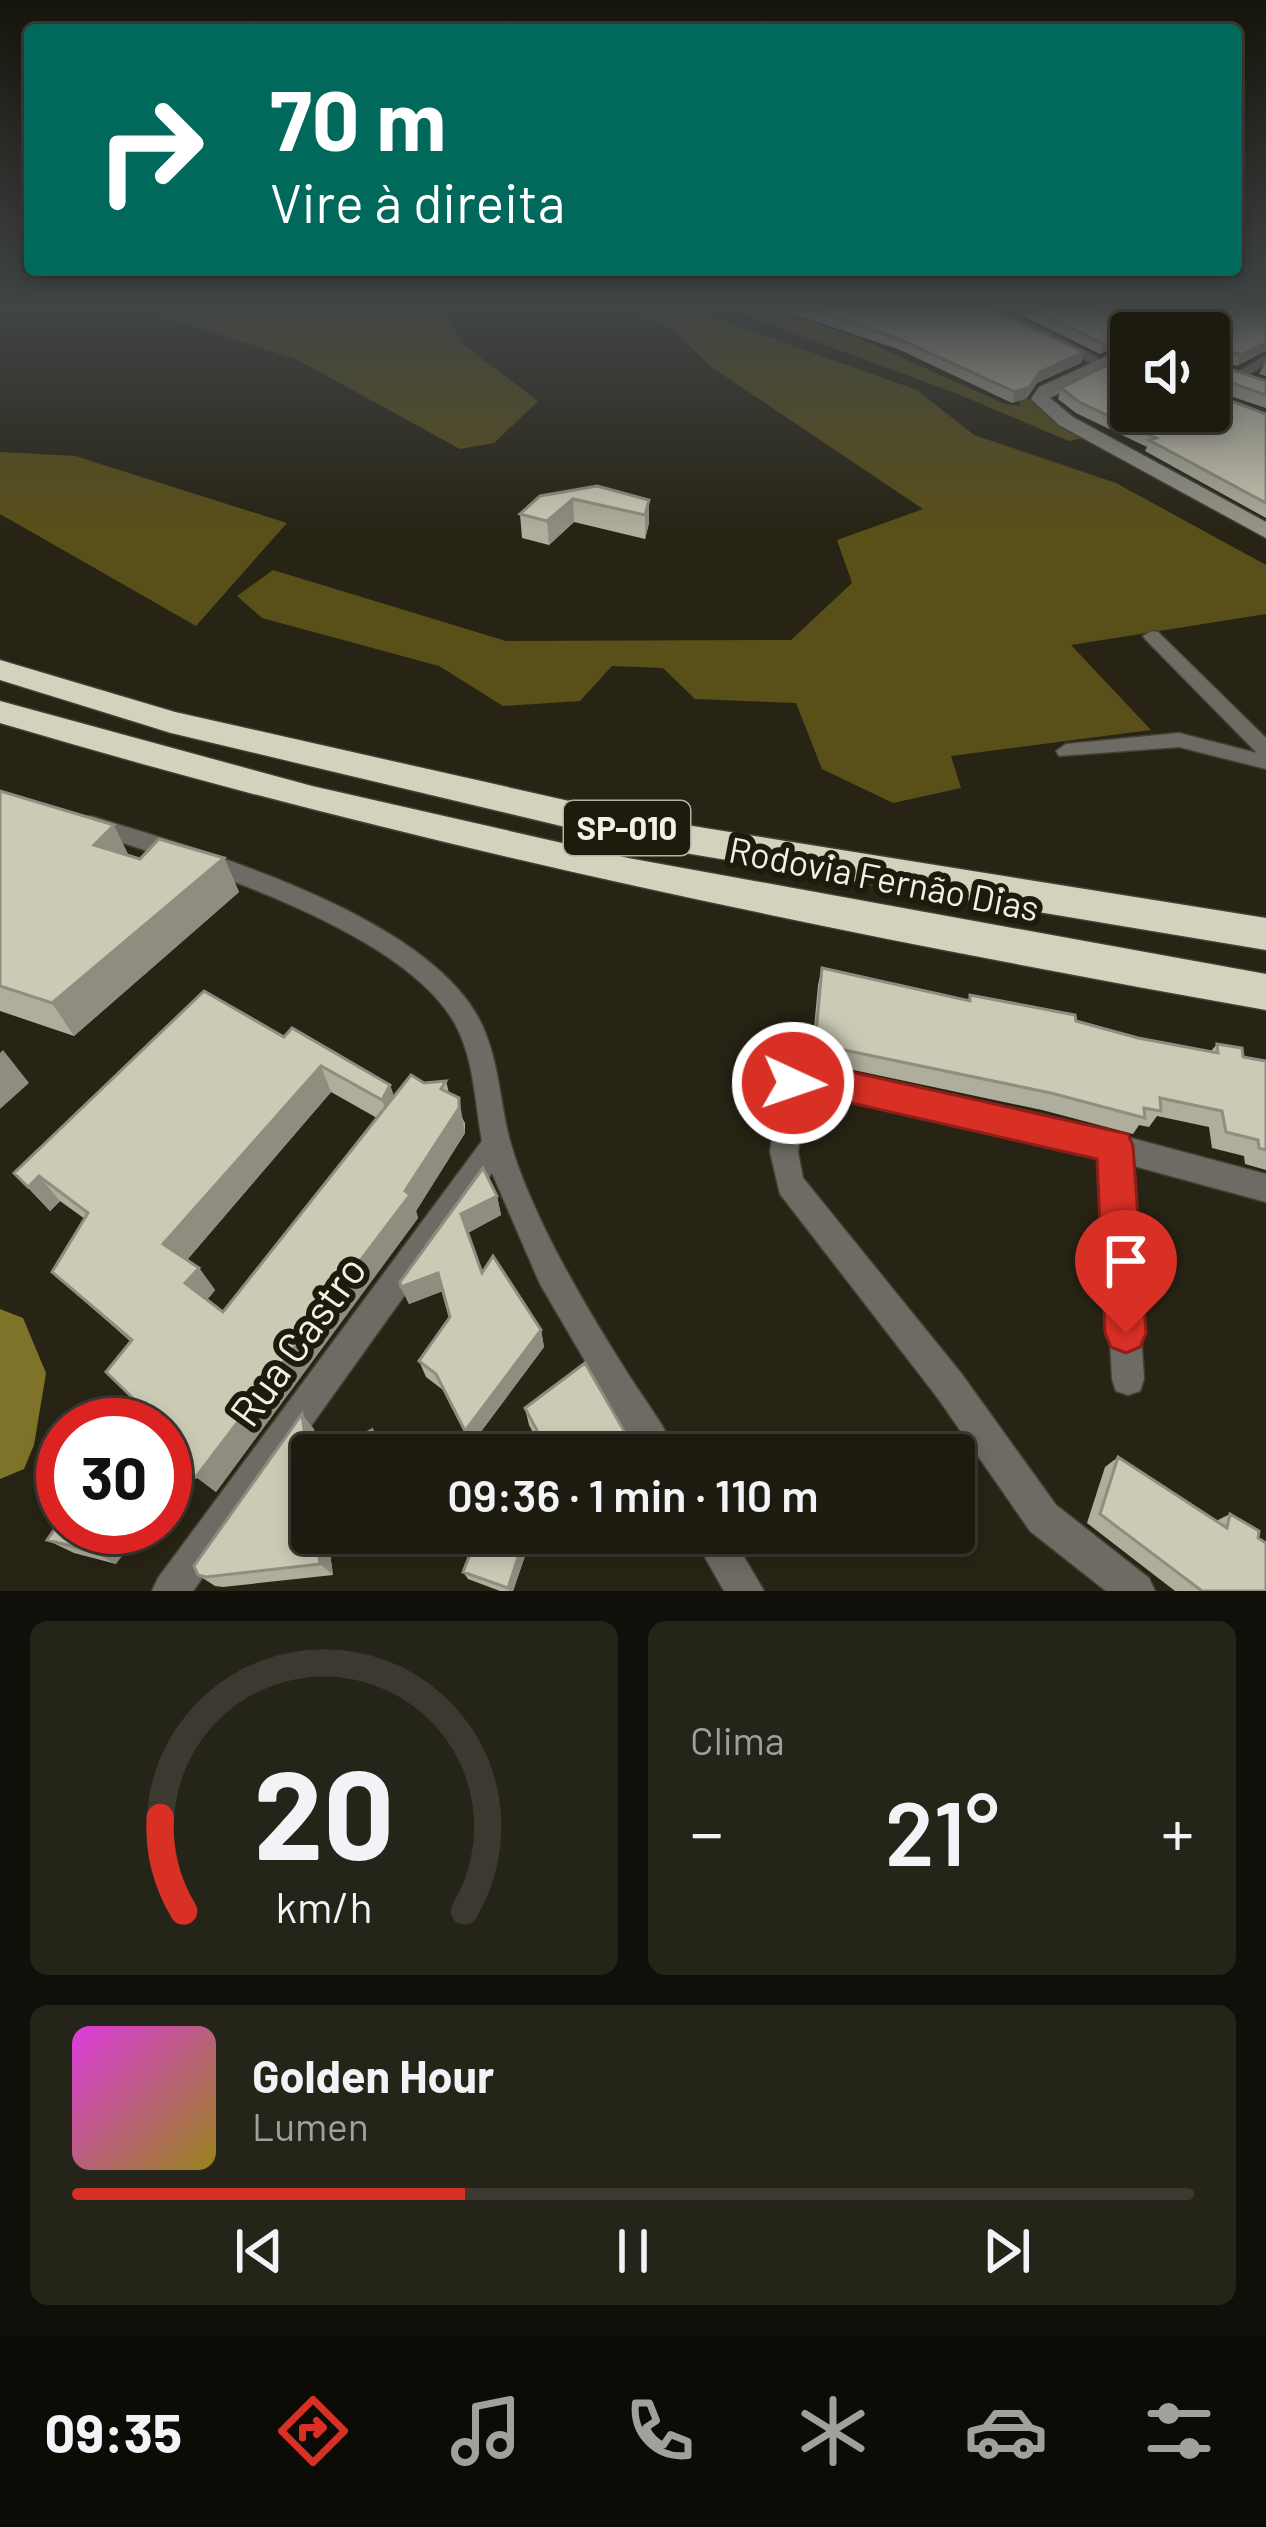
<!DOCTYPE html>
<html lang="pt">
<meta charset="utf-8">
<style>
body{margin:0;font-family:Barlow,sans-serif;background:#252419;color:#f1f3f6;height:100vh;display:flex;flex-direction:column;font-size:45px;white-space:nowrap}
*{box-sizing:border-box;margin:0}
p{font-size:39px;color:#a0a19f}
.icon{flex:none;width:66px;height:66px;fill:none;stroke:currentColor;stroke-width:2;stroke-linecap:round;stroke-linejoin:round}
.map{position:relative;height:1591px;overflow:hidden}
.panel{display:flex;flex-direction:column;gap:30px;padding:30px;background:#100f09;flex:1}
.panel>*{flex:none}
.hud{position:absolute;left:24px;top:24px;width:1218px;height:252px;border-radius:12px;box-shadow:0 6px 18px #0003,0 0 0 3px #3b3930;background:#00695c;color:#fff;overflow:hidden}
.buttons{position:absolute;left:1110px;top:312px;display:grid;gap:24px}
.buttons a{display:grid;place-items:center;width:120px;height:120px;border-radius:12px;background:#1d1b10;box-shadow:0 6px 18px #0003,0 0 0 3px #3b3930;font-size:60px}
.speed{position:absolute;left:36px;top:1398px;display:flex;gap:24px;font-size:60px;font-weight:700;text-align:center}
.speed>*{display:grid;place-content:center;width:156px;height:156px;border-radius:50%;background:#1d1b10;box-shadow:0 6px 18px #0003,0 0 0 3px #3b3930;line-height:1}
.speed .limit{border:18px solid #d22;background:#fff;color:#111}
.pin{position:absolute;display:grid;place-items:center;width:102px;height:102px;color:#fff;margin:-123px -51px;border-radius:50% 50% 50% 0;rotate:-45deg;box-shadow:0 0 12px #0007}
.pin .icon{rotate:45deg}
.me{position:absolute;width:132px;margin:-66px;rotate:93deg;stroke-linejoin:round;filter:drop-shadow(0 0 9px #0008)}
.turn{display:flex;align-items:center;gap:42px;height:252px;padding:0 48px;font-size:54px}
.turn .icon{width:156px;height:156px;stroke-width:2.5}
.turn b{display:block;font-size:84px;line-height:102px}
.big{font-size:90px;font-weight:600;line-height:1.1}
.panel .tile{flex:1;display:flex;flex-direction:column;justify-content:center;gap:18px;min-width:0;padding:0 42px;border-radius:18px;background:#252419}
.panel .dial{align-items:center;gap:0}
.dial svg{height:312px;overflow:visible;fill:none;stroke:#3b3930;stroke-width:7;stroke-linecap:round;text-anchor:middle}
.dial text{fill:#f1f3f6;stroke:none}
.song{display:flex;align-items:center;gap:36px}
.cover{width:144px;height:144px;border-radius:18px;background:linear-gradient(135deg,hsl(300 70% 55%),hsl(50 70% 35%))}
.played{height:12px;border-radius:6px;background:linear-gradient(90deg,#d93025 35%,#3b3930 35%)}
.keys{display:flex;justify-content:space-around;direction:ltr}
.heat{display:flex;justify-content:space-between;align-items:center;font-size:66px;direction:ltr}
.panel .tiles{flex:1;display:grid;gap:30px;grid-template-columns:1fr 1fr}
.tile:last-child{grid-column:span 2}
.trip{position:absolute;left:291px;top:1434px;width:684px;height:120px;border-radius:12px;background:#1d1b10;box-shadow:0 6px 18px #0003,0 0 0 3px #3b3930;font-weight:600;line-height:120px;text-align:center}
.dock{display:flex;height:192px;justify-content:space-around;align-items:center;background:#0c0b06;color:#a0a19f}
.dock .icon{width:84px;height:84px}
.dock .current{color:#d93025}
.dock b{font-size:54px;color:#f1f3f6}
.map>svg:first-child{display:block}
.forest{fill:#594f18}
.lines{fill:none;stroke-linecap:round;stroke-linejoin:round}
.river{fill:#7f732a;fill-rule:evenodd}
.street-casing{stroke:#444132;stroke-width:3}
.secondary-casing{stroke:#444132;stroke-width:3}
.highway-casing{stroke:#444132;stroke-width:3}
.street{fill:#6d6b64;fill-rule:evenodd}
.secondary{fill:#969488;fill-rule:evenodd}
.highway{fill:#d4d1bd;fill-rule:evenodd}
.wall{fill:#afad9c;fill-rule:evenodd}
.shaded-wall{fill:#8f8d7f}
.building{fill:#ccc9b5;stroke:#8f8d7f;stroke-width:3}
.route{fill:#d93025;stroke:#8d1f18;stroke-width:3}
.labels{text-anchor:middle;stroke-width:12;stroke-linejoin:round;paint-order:stroke}
.shield{fill:#1d1b0c;stroke:#b3b1a5;stroke-width:3}
.shield-label{font-size:33px;font-weight:bold;fill:#f3f1e7}
.street-label{font-size:36px;fill:#f3f1e7;stroke:#1d1b0c}
.near-street-label{font-size:42px;fill:#f3f1e7;stroke:#1d1b0c}
</style>
<div class="map">
<svg width="1266" height="1591" viewBox="0 0 1266 1591">
<rect width="100%" height="100%" fill="#272415"/>
<path class="forest" d="M132,307H443L460,342L538,401L494,443L460,449L296,359Z
M620,307H684L917,390L974,435L1116,483L1266,565V614L1071,645L1151,730L951,756L961,788L893,803L822,769L796,703L695,699L663,668L612,666L580,701L503,706L439,666L262,618L237,596L273,570L506,641L791,640L852,583L837,540L923,509L710,366L673,329Z
M723,307H766L856,337L1005,404L1020,406L1019,398L1035,400L1040,409L1088,437L1069,441L958,394Z
M0,452L75,456L287,523L196,626L0,514Z"/>
<g class="lines">
<path class="river" d="M0,1309L23,1318L46,1373L34,1445L24,1469L0,1479Z"/>
<defs>
<path id="street" d="M973,307C1017,307 1087,356 1131,374V382Z
M1266,355V364L1243,378L1233,375Z
M1152,631L1158,632L1266,738V769L1179,747L1059,756L1056,751L1066,744L1179,733L1257,753L1146,640L1143,636Z
M91,816C201,850 434,916 483,1027C498,1061 500,1098 508,1133C516,1166 530,1197 544,1227C569,1279 599,1328 630,1377C646,1402 666,1427 677,1455H640L540,1284L492,1173L193,1591H152L158,1578L482,1141C475,1103 474,1058 455,1024C402,928 184,863 83,830L80,824L83,818Z
M807,1065L1041,1114L1266,1174V1202L1130,1165L1144,1379L1140,1391L1128,1395L1116,1391L1112,1379L1101,1157L1041,1140L806,1090L798,1152L803,1178L961,1373L1056,1505L1149,1578L1155,1591H1106L1030,1531L937,1397L780,1194L770,1152L780,1083L784,1074Z
M691,1533H730L764,1591H724Z"/>
<path id="secondary" d="M1206,307H1227L1179,333H1158Z
M1131,345V357L1050,398L1073,417L1266,522V538L1059,425L1031,399L1039,387Z"/>
<path id="highway" d="M0,660L175,712L649,819L1266,918V950L649,847L171,733L0,680Z
M0,701L312,786L628,858L1266,974V1010C839,934 416,847 0,723Z"/>
</defs>
<use href="#street" class="street-casing"/>
<use href="#secondary" class="secondary-casing"/>
<use href="#highway" class="highway-casing"/>
<use href="#street" class="street"/>
<use href="#secondary" class="secondary"/>
<use href="#highway" class="highway"/>
</g>
<path class="wall" d="M781,307H986L1084,352L1081,363L1037,383L1027,398L1012,403L898,349L793,314L794,311Z
M991,307H1108L1162,327H1183L1266,307L1237,366L1210,357L1212,363L1266,381V408L1209,389L1210,393L1266,414V518L1145,451L1147,447L1076,413L1058,399L1061,388L1131,411L1209,333H1131V341L1100,354L1012,311Z
M1121,307H1197L1168,322Z
M1131,352V371L1124,366L1127,355Z
M1266,361V376L1259,374Z
M540,496L649,500V523L645,539L574,522L549,545L522,538L520,514Z
M0,791L130,856L140,859L224,858L239,892L74,1036L0,1011Z
M822,968L968,1000L970,995L1138,1038L1211,1051L1217,1044L1243,1057L1266,1061V1170L1245,1164L1244,1156L1212,1148L1209,1127L1157,1116L1149,1127L1139,1125L1133,1134L1042,1110L811,1061L818,985Z
M284,1037L390,1085L394,1097L424,1083L446,1081L449,1093L465,1123V1133L416,1211L418,1218L216,1492L187,1470L140,1405L131,1342L52,1272L85,1219L60,1201L50,1211L14,1173ZM331,1092L377,1118L223,1312L207,1300L215,1290L199,1268L187,1260Z
M497,1196L501,1215L468,1233L482,1273L541,1330L544,1347L471,1445L443,1390L426,1377L419,1361L450,1317L443,1291L409,1304L401,1287Z
M525,1408L638,1455H545L529,1425Z
M314,1429L317,1455H312V1533H327L333,1575L223,1587L215,1586L198,1575Z
M1118,1457L1216,1521L1230,1514L1258,1538L1266,1591H1175L1087,1523L1105,1467Z
M63,1517L116,1564L74,1553L47,1540Z
M519,1547L525,1556L513,1591H500L468,1579L463,1572Z"/>
<path class="shaded-wall" d="M1182,307H1197L1168,322L1172,312Z
M1136,330L1135,333H1131V341L1100,354L1104,344Z
M1266,343V351L1237,366L1241,355Z
M1084,352L1081,363L1037,383L1027,398L1012,403L1015,392L1040,372Z
M573,499L574,522L549,545L547,521Z
M649,500V523L645,539V515Z
M114,825L131,860L94,845Z
M224,858L239,892L74,1036L52,1003Z
M3,1050L29,1083L0,1109V1053Z
M321,1066L331,1092L181,1267L163,1244Z
M390,1085L399,1111L391,1125L382,1100Z
M459,1098L465,1133L416,1211L418,1218L216,1492L196,1477L405,1191Z
M39,1176L60,1201L50,1211L28,1187Z
M497,1196L501,1215L467,1233L461,1214Z
M199,1268L215,1290L203,1305L185,1283Z
M438,1273L444,1290L409,1304L401,1287Z
M541,1330L544,1347L471,1445L465,1431Z
M302,1414L314,1429L317,1455H312V1467L308,1462Z
M372,1430L382,1445L385,1455H379Z
M167,1454L187,1470L165,1499V1456Z
M110,1527H144L116,1564L91,1551Z
M316,1533H327L333,1575L320,1564Z
M521,1548L525,1556L513,1591H509L508,1588Z"/>
<path class="building" d="M805,307H986L1084,352L1040,372L1030,387L1015,392L899,339Z
M1027,307H1108L1162,327H1183L1219,307H1266V343L1241,355L1215,346L1209,350V333H1136V330L1104,344Z
M1155,307H1182L1172,312Z
M1209,352L1212,363L1266,381V395L1215,377L1209,381Z
M1109,364L1131,372V411H1209V384L1210,393L1266,414V503L1149,440L1156,438L1079,402L1061,388Z
M597,486L649,500L645,515L573,499L547,521L520,514L540,496Z
M0,791L114,825L94,845L140,859L159,839L224,858L52,1003L0,986Z
M822,968L970,1001V995L1075,1015L1076,1021L1138,1038L1218,1053L1217,1044L1242,1048L1243,1057L1266,1061V1150L1259,1148L1258,1140L1226,1132L1222,1111L1160,1098L1161,1111L1144,1108L1145,1118L1051,1093L815,1044Z
M204,991L284,1037L292,1028L390,1085L382,1100L321,1066L163,1244L199,1268L185,1283L223,1312L411,1075L424,1083L446,1081L441,1089L459,1098V1108L405,1191L410,1195L196,1477L167,1454L165,1456V1425H126L140,1405L106,1372L132,1340L52,1272L88,1213L39,1176L28,1187L14,1173Z
M483,1168L497,1196L461,1214L482,1273L493,1256L541,1330L465,1431L436,1374L419,1361L450,1317L438,1273L401,1287L400,1282Z
M585,1363L638,1455H550L525,1408Z
M302,1414L308,1462L312,1460V1533H316L320,1564L206,1577L198,1575L194,1566Z
M372,1430L379,1455H322Z
M1118,1457L1227,1528L1230,1514L1259,1531L1258,1538L1266,1543V1591H1202L1100,1514Z
M63,1517V1527H110L91,1551L47,1540Z
M478,1533H503L515,1539L513,1546L521,1548L508,1588L463,1572Z"/>
<linearGradient id="sky" x2="0" y2="1"><stop stop-color="#15140c"/><stop offset="0.58" stop-color="#414546"/><stop offset="1" stop-color="#414546" stop-opacity="0"/></linearGradient>
<rect width="1266" height="530" fill="url(#sky)"/>
<path class="route" d="M807,1062L1128,1134L1133,1146L1146,1333L1140,1347L1126,1353L1111,1347L1105,1333L1097,1159L808,1093L793,1099L781,1094L775,1083L781,1072Z"/>
<g class="labels">
<rect class="shield" x="564" y="801" width="126" height="54" rx="9"/>
<g class="shield-label">
<text x="627" y="840">SP-010</text>
</g>
<g class="street-label">
<text transform="translate(884 879) rotate(11)" y="13">Rodovia Fernão Dias</text>
</g>
<g class="near-street-label">
<text transform="translate(298 1341) rotate(-54)" y="15">Rua Castro</text>
</g>
</g>
</svg>
<div class="buttons">
<a><svg class="icon" aria-label="sound" viewBox="0 0 24 24"><path d="M4 9h4l5-4v14l-5-4H4zM17 9q2 3 0 6"/></svg></a>
</div>
<div class="speed"><div class="limit">30</div></div>
<div class="pin" style="left:1126px;top:1333px;background:#d93025"><svg class="icon" aria-label="arrive" viewBox="0 0 24 24"><path d="M6 21V4h12l-3 4 3 4H6"/></svg></div>
<svg class="me" style="left:793px;top:1083px" viewBox="-20 -20 40 40"><circle r="17" fill="#d93025" stroke="#fff" stroke-width="3"/><path d="M0-11L8 9 0 5-8 9z" fill="#fff"/></svg>
<div class="trip">09:36 · 1 min · 110 m</div>
<div class="hud">
<div class="turn"><svg class="icon" aria-label="right" viewBox="0 0 24 24"><path d="M7 20v-9h11M14 6l5 5-5 5"/></svg><div><b>70 m</b>Vire à direita</div></div>
</div>
</div>
<section class="panel">
<div class="tiles">
<div class="tile dial"><svg viewBox="0 0 100 80">
<path d="M14 69A42 42 0 1 1 86 69"/>
<path d="M14 69A42 42 0 0 1 8 45" stroke="#d93025"/>
<text x="50" y="56" font-size="32" font-weight="700">20</text>
<text x="50" y="72" font-size="11">km/h</text>
</svg></div>
<div class="tile"><p>Clima</p>
<div class="heat"><a>−</a><b class="big">21°</b><a>+</a></div>
</div>
<div class="tile">
<div class="song"><i class="cover"></i><div><b>Golden Hour</b><p>Lumen</p></div></div>
<div class="played"></div>
<div class="keys"><svg class="icon" aria-label="previous" viewBox="0 0 24 24"><path d="M18 5L8 12l10 7zM5 5v14"/></svg><svg class="icon" aria-label="pause" viewBox="0 0 24 24"><path d="M8 5v14M16 5v14"/></svg><svg class="icon" aria-label="next" viewBox="0 0 24 24"><path d="M6 5l10 7-10 7zM19 5v14"/></svg></div>
</div>
</div>
</section>
<nav class="dock">
<b>09:35</b>
<svg class="icon current" aria-label="directions" viewBox="0 0 24 24"><path d="M12 3l9 9-9 9-9-9zM9 14v-3h6M13 9l2 2-2 2"/></svg>
<svg class="icon" aria-label="music" viewBox="0 0 24 24"><path d="M9 18V5l10-2v13"/><circle cx="6" cy="18" r="3"/><circle cx="16" cy="16" r="3"/></svg>
<svg class="icon" aria-label="phone" viewBox="0 0 24 24"><path d="M5 4h4l2 5-3 2q2 4 5 5l2-3 5 2v4C11 20 4 13 5 4z"/></svg>
<svg class="icon" aria-label="climate" viewBox="0 0 24 24"><path d="M12 3v18M4 7l16 10M4 17L20 7"/></svg>
<svg class="icon" aria-label="car" viewBox="0 0 24 24"><path d="M5 17H2v-5l4-1 3-4h7l3 4 3 1v5h-3M9 17h6M6 11h13"/><circle cx="7" cy="17" r="2"/><circle cx="17" cy="17" r="2"/></svg>
<svg class="icon" aria-label="filters" viewBox="0 0 24 24"><path d="M4 7h16M4 17h16"/><circle cx="9" cy="7" r="2"/><circle cx="15" cy="17" r="2"/></svg>
</nav>
